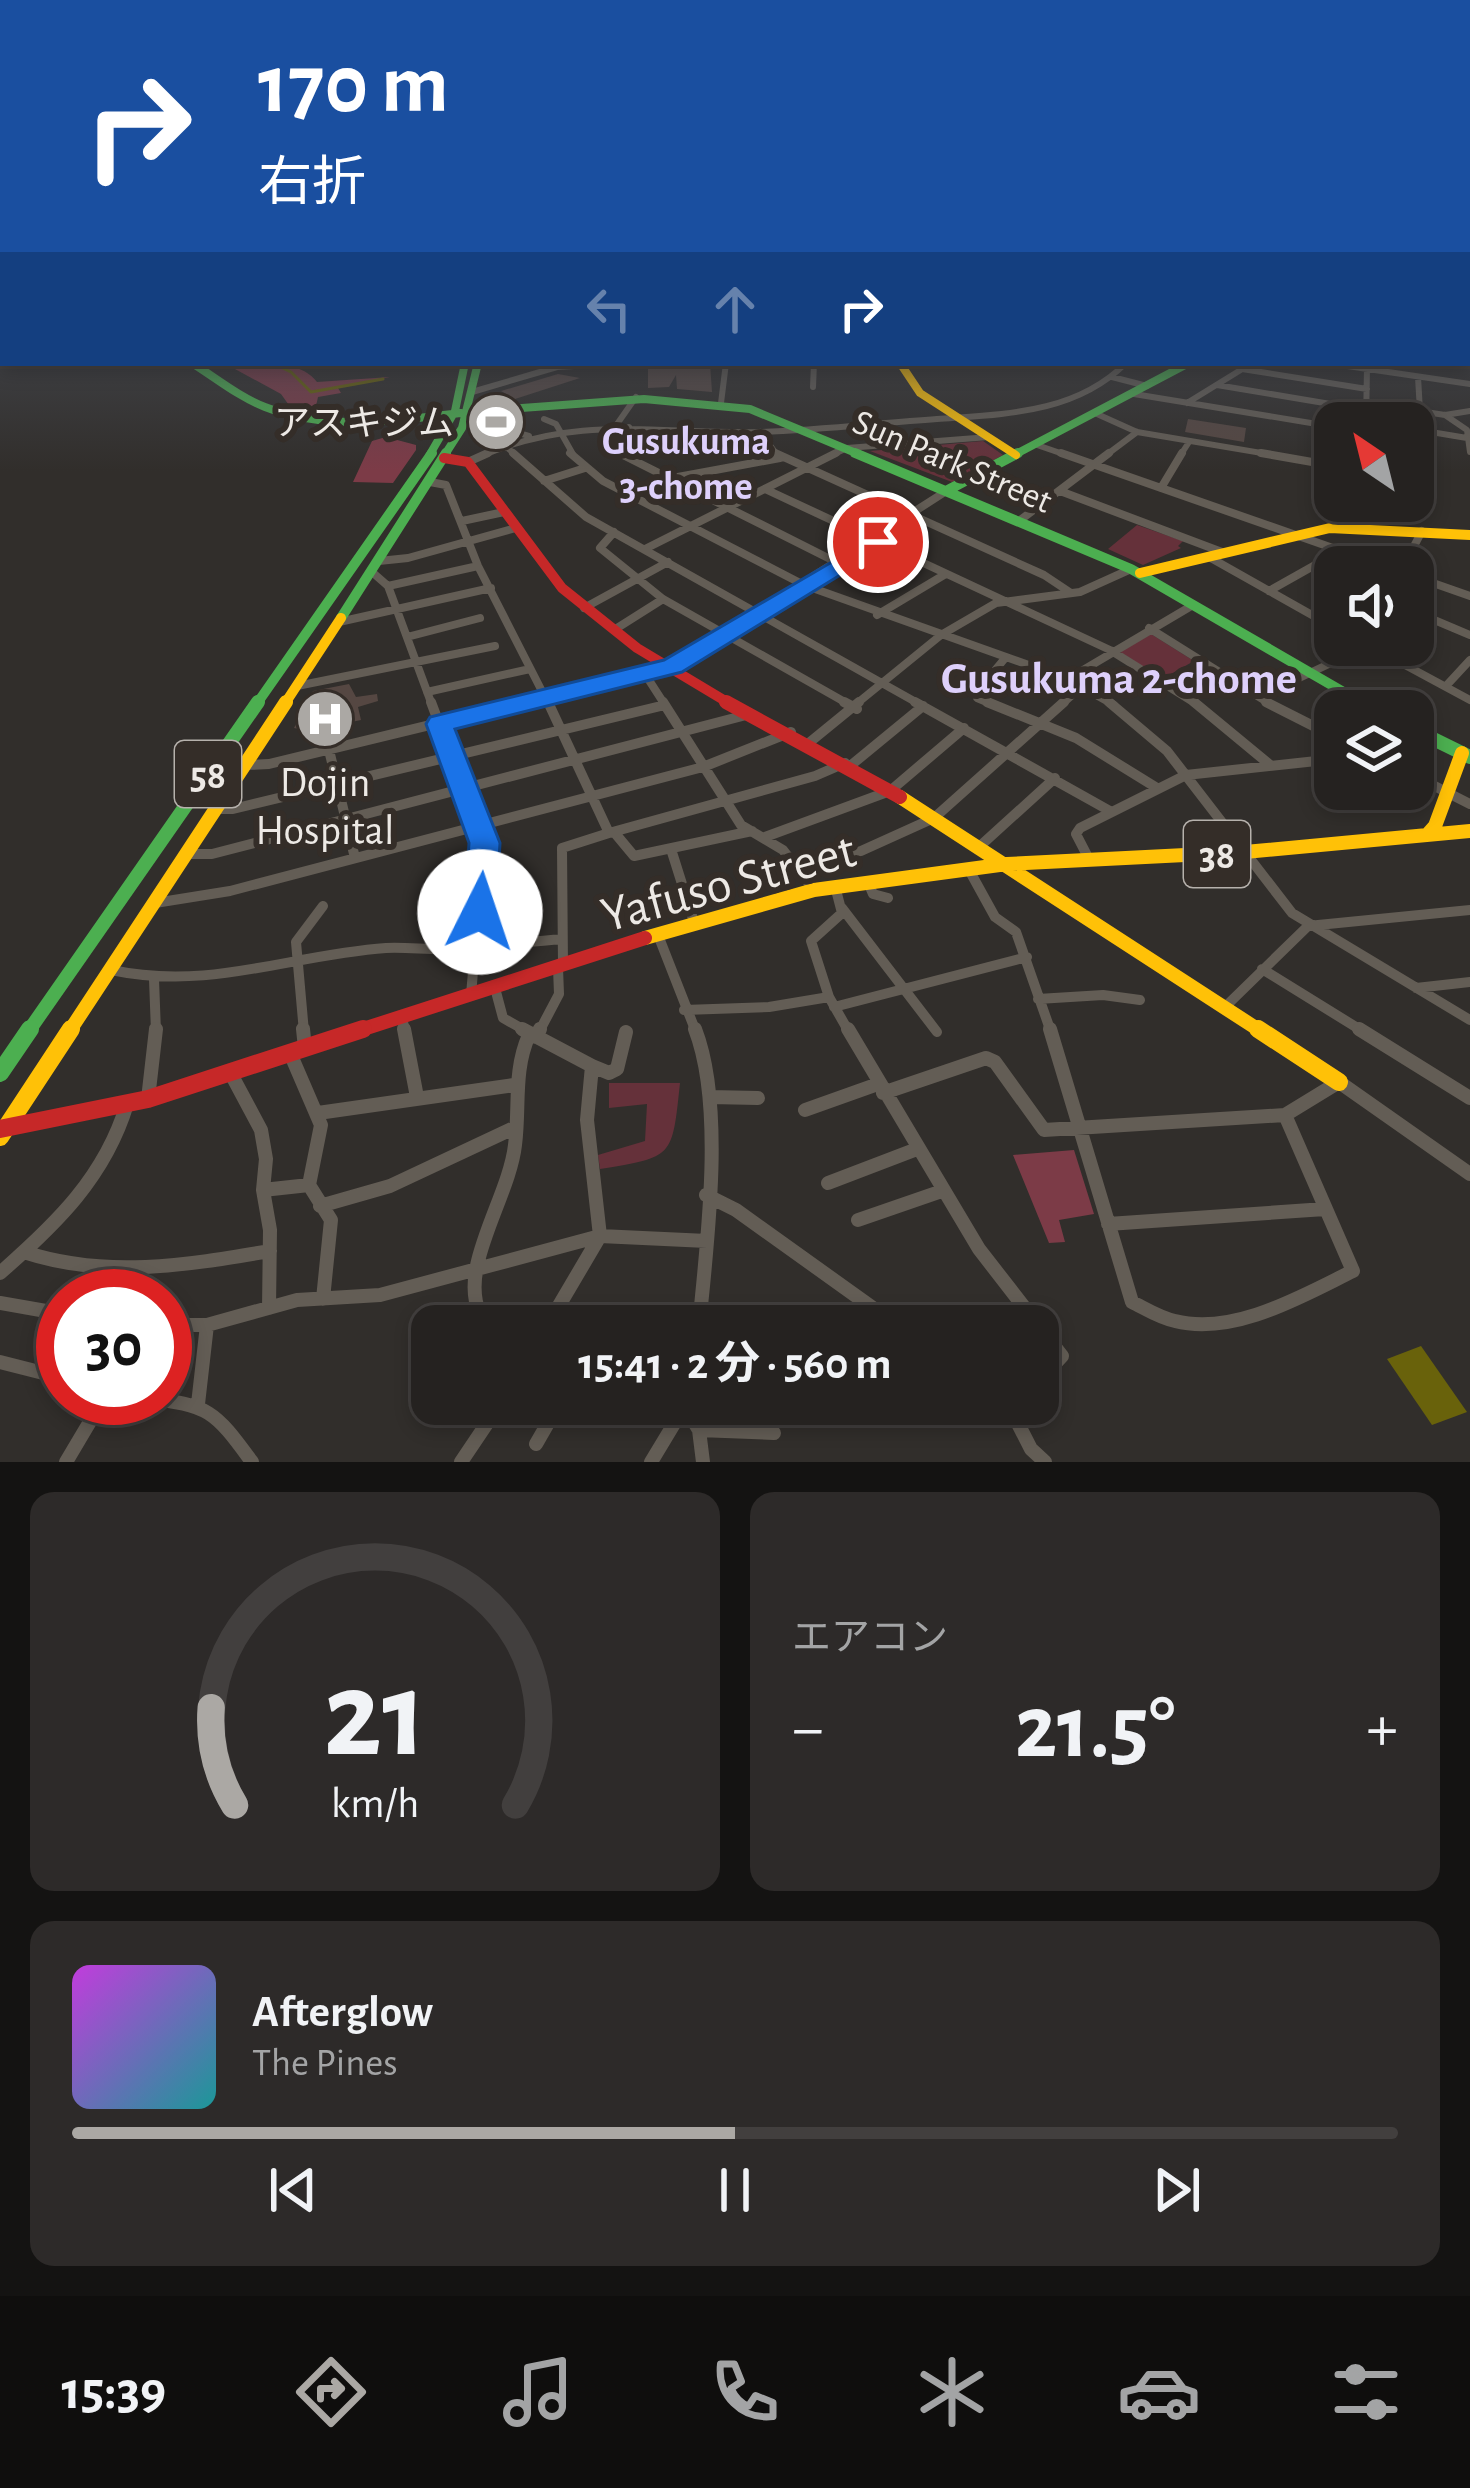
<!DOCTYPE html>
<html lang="ja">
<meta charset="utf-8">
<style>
body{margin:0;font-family:"Alegreya Sans","Noto Sans JP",sans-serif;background:#2d2a29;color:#f1f3f6;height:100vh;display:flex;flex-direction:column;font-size:45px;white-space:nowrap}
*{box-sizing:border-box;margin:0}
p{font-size:39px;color:#a3a4a5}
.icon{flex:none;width:66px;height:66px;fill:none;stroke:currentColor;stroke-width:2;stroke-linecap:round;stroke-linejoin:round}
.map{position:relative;height:1462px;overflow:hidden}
.panel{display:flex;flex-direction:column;gap:30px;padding:30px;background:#141312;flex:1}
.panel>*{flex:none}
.hud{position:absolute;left:0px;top:0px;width:1470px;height:366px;box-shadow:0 6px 18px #0003,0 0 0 3px #423f3e;background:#1a4fa0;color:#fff;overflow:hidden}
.needle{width:78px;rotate:325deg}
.buttons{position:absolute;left:1314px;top:402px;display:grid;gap:24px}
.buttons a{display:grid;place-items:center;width:120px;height:120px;border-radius:24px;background:#252220;box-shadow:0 6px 18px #0003,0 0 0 3px #423f3e;font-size:60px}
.speed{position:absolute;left:36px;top:1269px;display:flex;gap:24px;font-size:60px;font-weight:700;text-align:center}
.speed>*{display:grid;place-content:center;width:156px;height:156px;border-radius:50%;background:#252220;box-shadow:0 6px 18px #0003,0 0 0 3px #423f3e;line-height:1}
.speed .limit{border:18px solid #d22;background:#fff;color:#111}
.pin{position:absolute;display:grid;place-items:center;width:102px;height:102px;color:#fff;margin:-51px;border:6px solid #fff;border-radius:50%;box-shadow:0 3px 12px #0007}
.me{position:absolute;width:132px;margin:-66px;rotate:4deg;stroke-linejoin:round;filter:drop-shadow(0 0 9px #0008)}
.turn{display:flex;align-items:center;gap:42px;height:252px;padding:0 60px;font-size:54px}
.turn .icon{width:156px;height:156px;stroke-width:2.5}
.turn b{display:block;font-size:84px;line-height:102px}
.lanes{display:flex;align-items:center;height:114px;padding:0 60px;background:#0003;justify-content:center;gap:60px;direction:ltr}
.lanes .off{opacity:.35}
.big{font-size:90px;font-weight:700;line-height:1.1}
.panel .card{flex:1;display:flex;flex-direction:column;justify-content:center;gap:18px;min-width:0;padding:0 42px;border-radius:24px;background:#2d2a29}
.panel .dial{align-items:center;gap:0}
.dial svg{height:312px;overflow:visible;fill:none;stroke:#423f3e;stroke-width:7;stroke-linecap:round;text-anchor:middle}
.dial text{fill:#f1f3f6;stroke:none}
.song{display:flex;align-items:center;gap:36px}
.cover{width:144px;height:144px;border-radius:18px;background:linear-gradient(135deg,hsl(290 70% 55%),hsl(180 70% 35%))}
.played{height:12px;border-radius:6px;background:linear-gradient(90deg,#aba8a4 50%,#423f3e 50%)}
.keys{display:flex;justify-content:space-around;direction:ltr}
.heat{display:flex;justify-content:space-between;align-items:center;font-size:66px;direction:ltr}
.panel .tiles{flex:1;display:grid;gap:30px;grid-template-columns:1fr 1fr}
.card:last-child{grid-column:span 2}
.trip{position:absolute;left:411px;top:1305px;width:648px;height:120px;border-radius:24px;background:#252220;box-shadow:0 6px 18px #0003,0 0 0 3px #423f3e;font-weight:700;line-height:120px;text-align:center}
.tab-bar{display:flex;height:192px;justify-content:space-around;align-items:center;background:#0f0e0d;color:#a3a4a5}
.tab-bar .icon{width:84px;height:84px}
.tab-bar .on{color:#aba8a4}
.tab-bar b{font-size:54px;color:#f1f3f6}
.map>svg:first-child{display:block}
.green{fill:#65313a}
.forest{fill:#7c3b47}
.water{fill:#69620b}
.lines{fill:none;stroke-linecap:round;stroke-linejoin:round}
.stream{stroke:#69620b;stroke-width:3}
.building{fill:#554742}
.street-far3{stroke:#635d55;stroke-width:6}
.street-far2{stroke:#635d55;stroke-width:8}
.street-far1{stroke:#635d55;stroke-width:10}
.street{stroke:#635d55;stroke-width:14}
.fast-far3{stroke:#4caf50;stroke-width:8}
.fast-far2{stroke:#4caf50;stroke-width:10}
.fast-far1{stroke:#4caf50;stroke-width:14}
.fast{stroke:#4caf50;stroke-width:18}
.slow-far3{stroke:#ffc107;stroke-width:8}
.slow-far2{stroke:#ffc107;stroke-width:10}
.slow-far1{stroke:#ffc107;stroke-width:14}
.slow{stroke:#ffc107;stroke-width:18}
.jam-far2{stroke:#c62828;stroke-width:10}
.jam-far1{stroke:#c62828;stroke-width:14}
.jam{stroke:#c62828;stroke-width:18}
.route{fill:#1a73e8;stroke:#114b97;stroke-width:3}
.labels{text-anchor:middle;stroke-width:12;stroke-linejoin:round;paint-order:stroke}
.far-poi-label{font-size:36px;fill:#ede9e5;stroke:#342d28;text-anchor:end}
.far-street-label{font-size:36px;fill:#ede9e5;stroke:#342d28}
.far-neighbourhood-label{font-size:39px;font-weight:bold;fill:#ded0fb;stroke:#342d28}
.shield{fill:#342d28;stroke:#b6b1ac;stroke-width:3}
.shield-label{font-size:39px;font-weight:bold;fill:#ede9e5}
.poi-label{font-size:42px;fill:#ede9e5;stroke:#342d28}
.neighbourhood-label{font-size:45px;font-weight:bold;fill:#ded0fb;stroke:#342d28}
.near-street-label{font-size:51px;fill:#ede9e5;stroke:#342d28}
</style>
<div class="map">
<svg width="1470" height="1462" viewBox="0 0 1470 1462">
<rect width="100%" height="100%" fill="#312e2b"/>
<path class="green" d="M983,441L1003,455L952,482L870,451Z
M1137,525L1183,541L1178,546L1181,548L1143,565L1108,549Z
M1151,634L1194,661L1162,679L1120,652Z
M609,1083H680C672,1158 674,1157 600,1169L598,1155L645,1141L647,1104L609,1108Z"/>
<path class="forest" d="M224,363C254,363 299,358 317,382L390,377L338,388L341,393L318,397L316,406L291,408L281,394Z
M386,437L416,445V450L393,483L353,482L372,441Z
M1074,1150L1094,1214L1059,1220L1065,1242L1049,1243L1013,1155Z"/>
<path class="water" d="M1421,1346L1467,1412L1432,1425L1387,1359Z"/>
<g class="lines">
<path class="stream" d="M272,363L291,372L311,392L383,379"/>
</g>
<path class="building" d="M710,363L712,392L677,389L676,375L669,387L648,388V364Z
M558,374L580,378L515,399L501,391Z
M1188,419L1246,428L1244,442L1185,432Z
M349,684L356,697L377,694L378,701L358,707L361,720L309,731L294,728L313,691Z"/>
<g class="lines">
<path class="street-far3" d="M1467,346L1469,359
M1327,363L1470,384
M478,365L504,363
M1242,369L1367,389
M1112,377L1147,386
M1418,377L1420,411
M1217,385L1366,410
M813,387L814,363
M472,392L557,367L625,363
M1134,394L1335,427
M721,403L726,363
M1187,403L1252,363
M1367,403L1445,415L1470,411
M1097,414L1137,432L1279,456
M1445,415L1467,430L1470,452
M544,419L556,424L574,456
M1366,423L1367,368
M615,427L636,397
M505,429L529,436
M1413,429L1467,438
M760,432L778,456
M626,438L738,448L741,456
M504,445L517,456
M1037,445L1069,456
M481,456C583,413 658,435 762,432C821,430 879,423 937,419C1004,414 1075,414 1126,363
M625,456L618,453L629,427
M830,456L847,448L989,437
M1105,456L1137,432
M1180,456L1189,442"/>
<path class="street-far2" d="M513,453L586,517L921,705
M570,453L603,481L804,585L1068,679L1114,705
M619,453L838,563
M775,453L1044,575L1071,593
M1061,453L1387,567
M1261,453L1335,466
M468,462L488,453
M544,481L585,468
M430,482L446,485L478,566L549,705
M1161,488L1182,453
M765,489L1110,650L1198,705
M1060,491L1222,552
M626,494L667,479L780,458
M462,521L504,512
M1019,521L1109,453
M614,532L600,548L663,599L850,705
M645,549L836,453
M1209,557L1335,628
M379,561L408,558L516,528
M1403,567L1422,531
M372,572L388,586L432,705
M1413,576L1470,596
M388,586L478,566
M1269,591L1340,551
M584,608L668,562
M1413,611L1470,635
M877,615L944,575
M339,622L491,588
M1149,628L1272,705
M614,630L663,599
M407,637L480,618
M1368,645L1470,700
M645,674L665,705
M1068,679L1193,605
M297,686L495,646
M1446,686L1470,660
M1249,691L1295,680L1369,645
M427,692L530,669
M513,705L673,666L948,490
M855,705L941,635L996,603L1080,592L1131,569
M994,705L977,698V692L1006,657
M1061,705L1082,686"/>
<path class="street-far1" d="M431,702L484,843L471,995
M548,702L609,833L815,776L845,763
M663,702L741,825L783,850L814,890
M844,702L857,709
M915,702L1110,811
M987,702L1076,738L1157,788
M1109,702L1167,751L1292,913L1470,1020
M1194,702L1269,764
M1266,702L1335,737
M810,742L859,702
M329,750L355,858
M246,765L269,764L525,702
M850,766L923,706
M1413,775L1470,804
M216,809H233L665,705
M614,832L634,856L752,831
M765,837L890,791L964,728
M979,847L1055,778
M671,849L694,922
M186,854H212L750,714
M1090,861L1076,834L1080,828L1186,775L1335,759
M799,867L861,851L934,818L1064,702
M968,868L995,917L1016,932L1051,1032
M868,882L873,894L888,898
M835,886L842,913L811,941L829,997L849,1032
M155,903L230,891L703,767L791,732
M842,908L937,1032
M658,935L696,1032
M563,966L562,848L609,833
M1262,969L1364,1032
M111,970C212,991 288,955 386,948C408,947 429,950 451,949C488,947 525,942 562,939
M154,979L156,1032
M495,988L503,1018L528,1032
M1416,988L1470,982
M1038,999L1103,995L1140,1000
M1226,1006L1308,926L1470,910
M834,1007L1027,957
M684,1010L769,1007L829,997
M402,1017L405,1032
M304,1032L296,942L323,906
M539,1032L559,994L558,968"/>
<path class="street" d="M303,1029L305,1048
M404,1029L417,1097
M522,1029L592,1066L587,1120L600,1236L547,1326
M695,1029C725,1106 707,1243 699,1326
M848,1029L979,1249L1062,1356L1038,1382
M1050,1029L1132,1302C1146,1309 1160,1318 1175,1321C1234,1336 1302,1296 1353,1271L1285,1115
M1359,1029L1470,1098
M536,1037L540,1029
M290,1053L321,1125L309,1185L331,1220L323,1299
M592,1066L609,1073L617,1069L626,1032
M230,1072L261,1130L266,1159L263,1190L270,1230L269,1308
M883,1093L986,1058L995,1062L1044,1130L1285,1115L1339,1082L1470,1174
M710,1097L758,1098
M148,1099L156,1029
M805,1110L878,1084
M318,1113L514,1085
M828,1183L917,1149
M263,1190L309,1185
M706,1195L736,1210L898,1326
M320,1206L390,1186L516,1127
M858,1220L942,1191
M1108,1224L1325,1209
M24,1252C106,1279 187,1265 270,1251
M0,1273C56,1224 105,1177 127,1104
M0,1303L63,1314
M165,1325H207L297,1300L380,1295L600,1236L707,1241
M510,1326L480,1314C458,1267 509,1198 515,1145C520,1107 513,1071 529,1035
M0,1362L63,1378
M145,1398C209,1405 214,1410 252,1462
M198,1404L207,1325
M661,1404L685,1407
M1008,1404L1031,1449L1045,1462
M685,1407L699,1430L703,1462
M699,1430L774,1433
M536,1444L559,1404
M66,1462L104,1398
M461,1462L500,1404
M651,1462L686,1404"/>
<path class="fast-far3" d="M192,363C216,378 239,397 265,407C326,431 397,421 461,413
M468,412L644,399L750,409L863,456
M429,456L455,411L465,363
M444,456L462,428L478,363
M1012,456L1189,363"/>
<path class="fast-far2" d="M855,453L1131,569L1366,705
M948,490L1018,453
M341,618L446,453
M256,705L432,453"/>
<path class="fast-far1" d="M1361,702L1377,711
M1413,729L1470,757
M28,1032L258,702"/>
<path class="fast" d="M0,1073L30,1029"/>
<path class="slow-far3" d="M900,363L920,393L1016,455"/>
<path class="slow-far2" d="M1140,573L1330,528L1470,535
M284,705L341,618"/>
<path class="slow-far1" d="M900,797L1262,1032
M1427,835L1435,826L1462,753
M645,938L814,890L1007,864L1245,852L1470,831
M69,1032L286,702"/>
<path class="slow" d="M1258,1029L1339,1082
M0,1137L71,1029"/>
<path class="jam-far2" d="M444,458L468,462L562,588L637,648L732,705"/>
<path class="jam-far1" d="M726,702L900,797
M354,1032L645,938"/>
<path class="jam" d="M0,1129L148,1099L363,1029"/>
</g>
<linearGradient id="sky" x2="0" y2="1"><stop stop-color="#1b1918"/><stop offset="0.56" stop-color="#484c55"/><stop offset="1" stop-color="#484c55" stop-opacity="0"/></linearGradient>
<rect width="1470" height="471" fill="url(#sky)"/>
<path class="route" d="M878,535L886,537V547L682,672L455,729L500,843L496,912L492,921L480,924L469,921L464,912L469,843L426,724L430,717L664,660Z"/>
<defs>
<symbol id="stadium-disc" viewBox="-11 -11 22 22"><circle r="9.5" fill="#aba8a4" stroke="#342d28"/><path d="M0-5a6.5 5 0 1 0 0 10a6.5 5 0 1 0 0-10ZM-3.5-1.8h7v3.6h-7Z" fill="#fff"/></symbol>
<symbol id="hospital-disc" viewBox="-11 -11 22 22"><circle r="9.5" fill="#aba8a4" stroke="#342d28"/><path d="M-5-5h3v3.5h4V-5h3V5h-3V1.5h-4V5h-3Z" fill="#fff"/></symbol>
</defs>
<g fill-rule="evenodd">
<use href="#stadium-disc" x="463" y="389" width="66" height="66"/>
<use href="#hospital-disc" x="292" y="686" width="66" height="66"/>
</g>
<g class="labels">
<g class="far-poi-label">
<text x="454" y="435">アスキジム</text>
</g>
<g class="far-street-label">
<text transform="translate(953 460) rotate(23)" y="13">Sun Park Street</text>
</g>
<g class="far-neighbourhood-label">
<text x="686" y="454">Gusukuma<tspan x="686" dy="45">3-chome</tspan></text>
</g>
<g class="shield">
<rect x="175" y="741" width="66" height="66" rx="9"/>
<rect x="1184" y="821" width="66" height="66" rx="9"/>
</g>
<g class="shield-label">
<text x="208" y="788">58</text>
<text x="1217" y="868">38</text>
</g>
<g class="poi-label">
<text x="325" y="796">Dojin<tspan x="325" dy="48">Hospital</tspan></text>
</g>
<g class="neighbourhood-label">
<text x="1119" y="693">Gusukuma 2-chome</text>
</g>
<g class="near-street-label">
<text transform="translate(728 881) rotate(-15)" y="18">Yafuso Street</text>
</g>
</g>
</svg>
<div class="buttons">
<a><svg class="needle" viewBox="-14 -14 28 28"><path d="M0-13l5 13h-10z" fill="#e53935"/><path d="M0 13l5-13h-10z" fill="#a3a4a5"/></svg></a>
<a><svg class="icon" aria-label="sound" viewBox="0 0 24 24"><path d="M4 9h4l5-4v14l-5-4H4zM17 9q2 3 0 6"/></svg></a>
<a><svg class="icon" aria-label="layers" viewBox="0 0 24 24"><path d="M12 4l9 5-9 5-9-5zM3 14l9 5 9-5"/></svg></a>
</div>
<div class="speed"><div class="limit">30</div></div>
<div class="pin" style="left:878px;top:542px;background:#d93025"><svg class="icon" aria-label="arrive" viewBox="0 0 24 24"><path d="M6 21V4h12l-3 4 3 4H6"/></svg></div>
<svg class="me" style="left:480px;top:912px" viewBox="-20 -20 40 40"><circle r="19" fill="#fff"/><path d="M0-13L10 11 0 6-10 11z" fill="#1a73e8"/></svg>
<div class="trip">15:41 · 2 分 · 560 m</div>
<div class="hud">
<div class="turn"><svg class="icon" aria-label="right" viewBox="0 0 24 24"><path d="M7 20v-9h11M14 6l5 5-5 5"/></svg><div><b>170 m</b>右折</div></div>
<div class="lanes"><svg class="icon off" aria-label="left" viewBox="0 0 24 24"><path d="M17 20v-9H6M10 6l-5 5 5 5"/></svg><svg class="icon off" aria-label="ahead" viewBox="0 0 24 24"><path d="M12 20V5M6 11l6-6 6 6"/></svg><svg class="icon" aria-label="right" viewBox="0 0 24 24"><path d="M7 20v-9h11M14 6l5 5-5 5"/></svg></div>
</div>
</div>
<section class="panel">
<div class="tiles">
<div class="card dial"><svg viewBox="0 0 100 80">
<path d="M14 69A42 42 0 1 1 86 69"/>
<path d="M14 69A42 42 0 0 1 8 44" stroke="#aba8a4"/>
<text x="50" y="56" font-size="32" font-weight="700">21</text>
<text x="50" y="72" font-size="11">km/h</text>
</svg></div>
<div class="card"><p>エアコン</p>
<div class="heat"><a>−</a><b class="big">21.5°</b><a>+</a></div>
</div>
<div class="card">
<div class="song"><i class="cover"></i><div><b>Afterglow</b><p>The Pines</p></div></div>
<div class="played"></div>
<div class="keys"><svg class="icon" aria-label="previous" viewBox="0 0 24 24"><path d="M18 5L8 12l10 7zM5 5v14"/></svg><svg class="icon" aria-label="pause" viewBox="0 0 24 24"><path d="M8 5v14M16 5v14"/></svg><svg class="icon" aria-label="next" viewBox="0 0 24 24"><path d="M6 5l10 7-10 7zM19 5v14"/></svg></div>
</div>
</div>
</section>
<nav class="tab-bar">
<b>15:39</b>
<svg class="icon on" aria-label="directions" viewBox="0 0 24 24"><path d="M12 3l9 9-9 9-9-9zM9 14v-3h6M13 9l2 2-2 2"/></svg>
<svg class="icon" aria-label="music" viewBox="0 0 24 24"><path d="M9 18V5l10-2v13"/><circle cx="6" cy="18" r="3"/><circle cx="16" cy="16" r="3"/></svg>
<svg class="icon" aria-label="phone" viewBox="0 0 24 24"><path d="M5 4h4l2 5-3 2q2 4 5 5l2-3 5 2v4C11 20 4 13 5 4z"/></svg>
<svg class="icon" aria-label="climate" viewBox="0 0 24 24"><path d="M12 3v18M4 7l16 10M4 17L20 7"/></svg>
<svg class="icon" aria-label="car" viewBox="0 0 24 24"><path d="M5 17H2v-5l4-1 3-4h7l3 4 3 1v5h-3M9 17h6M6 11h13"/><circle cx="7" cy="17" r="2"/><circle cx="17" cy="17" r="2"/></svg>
<svg class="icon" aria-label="filters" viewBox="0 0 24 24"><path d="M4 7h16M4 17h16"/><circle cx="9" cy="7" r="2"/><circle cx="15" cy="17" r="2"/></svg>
</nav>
